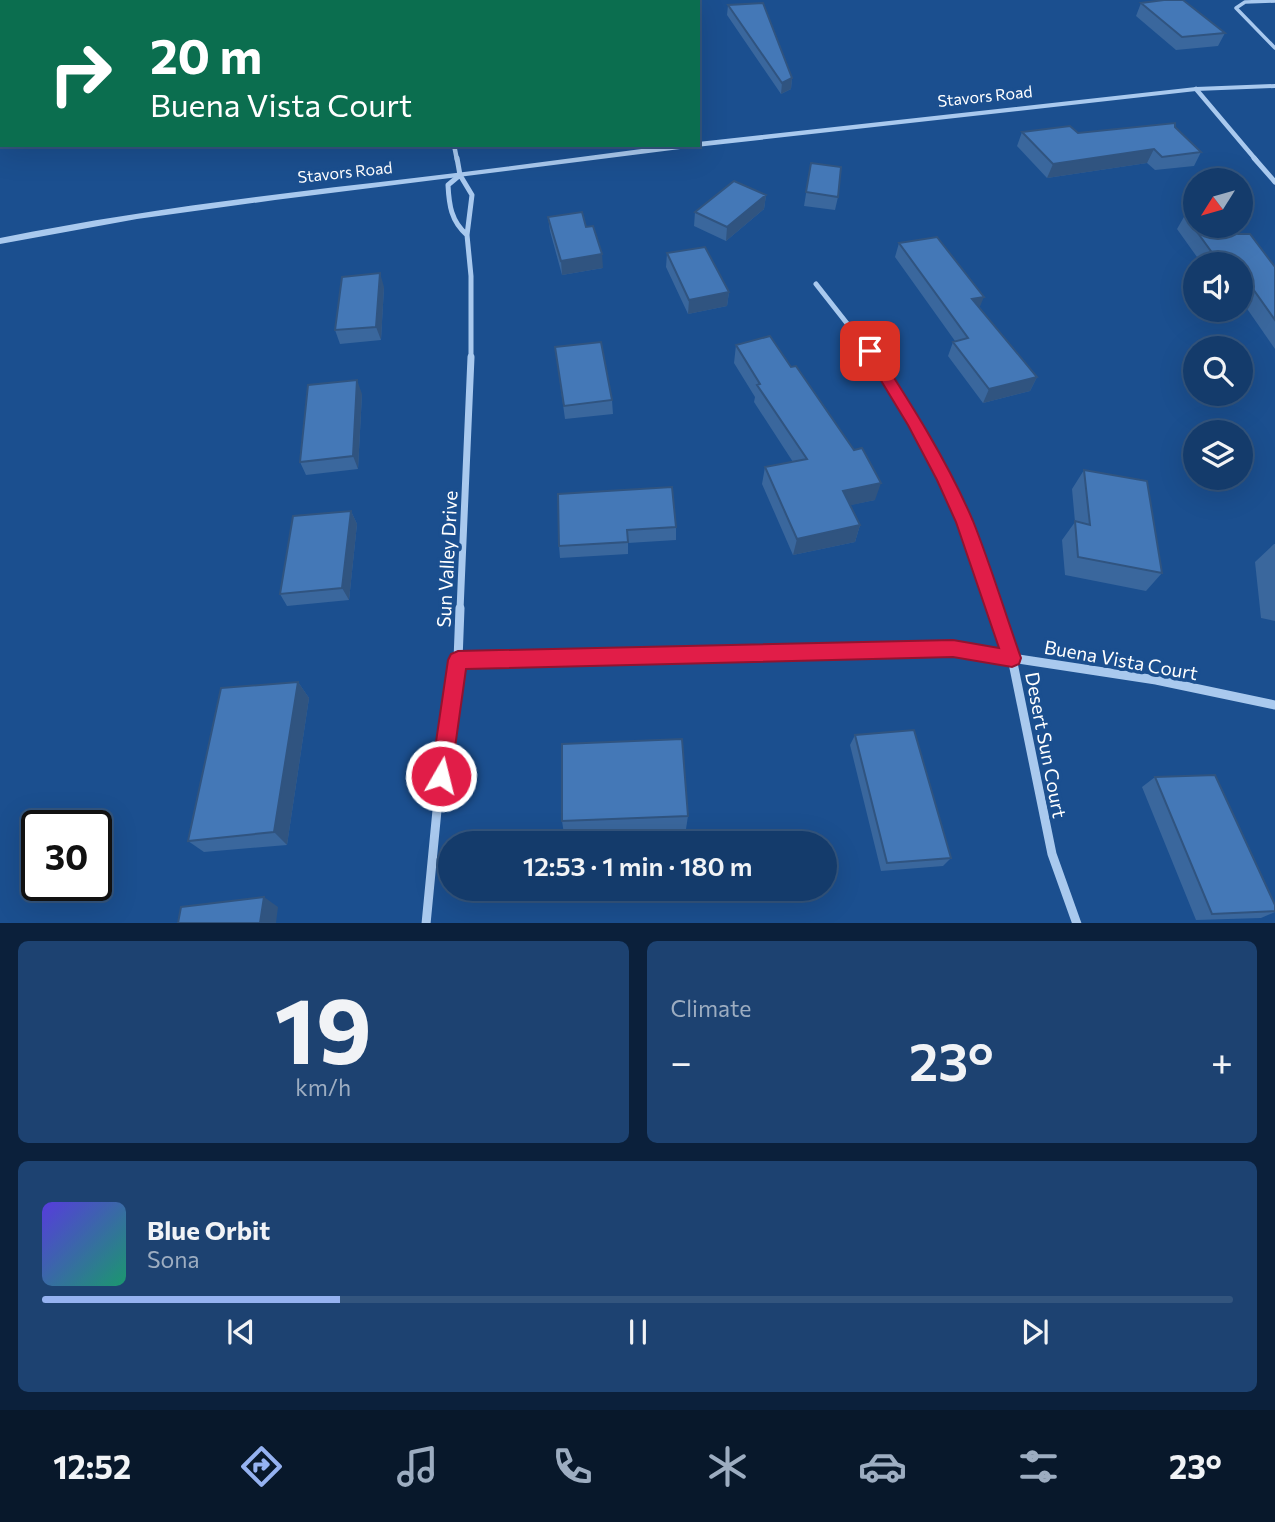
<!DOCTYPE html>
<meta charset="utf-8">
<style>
body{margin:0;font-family:Commissioner,sans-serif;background:#1d4271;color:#f1f3f6;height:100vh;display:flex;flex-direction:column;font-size:26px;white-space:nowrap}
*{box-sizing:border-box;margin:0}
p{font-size:23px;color:#9dadc1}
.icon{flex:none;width:38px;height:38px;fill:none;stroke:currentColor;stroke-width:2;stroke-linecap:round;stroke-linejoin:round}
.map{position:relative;height:923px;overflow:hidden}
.panel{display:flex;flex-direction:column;gap:18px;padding:18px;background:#0b203b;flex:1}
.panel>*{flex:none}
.top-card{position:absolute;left:0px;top:0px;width:700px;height:147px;box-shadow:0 7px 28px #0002,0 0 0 2px #33557e;background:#0b6e4f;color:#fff;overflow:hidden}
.needle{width:46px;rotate:233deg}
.buttons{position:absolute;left:1183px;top:168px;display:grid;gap:14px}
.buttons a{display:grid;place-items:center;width:70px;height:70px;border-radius:50%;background:#143b6b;box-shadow:0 7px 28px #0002,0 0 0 2px #33557e;font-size:35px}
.speed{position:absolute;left:21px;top:810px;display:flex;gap:14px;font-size:35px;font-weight:700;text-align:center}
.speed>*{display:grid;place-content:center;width:91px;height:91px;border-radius:50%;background:#143b6b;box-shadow:0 7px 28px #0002,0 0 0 2px #33557e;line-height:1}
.speed .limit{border:4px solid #111;border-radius:10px;background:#fff;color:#111}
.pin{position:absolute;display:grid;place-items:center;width:60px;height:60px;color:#fff;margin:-30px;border-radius:14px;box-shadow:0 4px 10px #0006}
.me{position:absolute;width:77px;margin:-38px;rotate:8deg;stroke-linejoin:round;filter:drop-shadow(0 0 5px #0008)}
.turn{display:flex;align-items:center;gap:24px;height:147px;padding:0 35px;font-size:32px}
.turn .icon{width:91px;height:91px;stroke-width:2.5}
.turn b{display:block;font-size:49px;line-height:60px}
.big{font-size:52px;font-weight:600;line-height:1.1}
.panel .card{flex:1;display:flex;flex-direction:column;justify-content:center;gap:10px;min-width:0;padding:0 24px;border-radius:10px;background:#1d4271}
.panel .dial{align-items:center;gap:0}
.dial b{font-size:91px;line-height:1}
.song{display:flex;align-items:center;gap:21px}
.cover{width:84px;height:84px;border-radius:10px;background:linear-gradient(135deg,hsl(250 70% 55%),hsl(160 70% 35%))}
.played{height:7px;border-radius:4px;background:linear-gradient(90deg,#95b2f1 25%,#33557e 25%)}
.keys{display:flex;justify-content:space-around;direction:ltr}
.heat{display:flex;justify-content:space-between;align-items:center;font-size:38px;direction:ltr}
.panel .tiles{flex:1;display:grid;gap:18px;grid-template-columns:1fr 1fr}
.card:last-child{grid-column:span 2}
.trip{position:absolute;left:438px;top:831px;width:399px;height:70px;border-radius:35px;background:#143b6b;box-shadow:0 7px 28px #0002,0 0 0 2px #33557e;font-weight:600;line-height:70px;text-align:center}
.tab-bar{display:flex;height:112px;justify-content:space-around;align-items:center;background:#08182b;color:#9dadc1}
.tab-bar .icon{width:49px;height:49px}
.tab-bar .current{color:#95b2f1}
.tab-bar b{font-size:32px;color:#f1f3f6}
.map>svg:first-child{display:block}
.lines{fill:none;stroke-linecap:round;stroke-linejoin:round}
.service{stroke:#a9c9ee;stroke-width:3.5}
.minor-far3{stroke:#a9c9ee;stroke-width:4.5}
.minor-far2{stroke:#a9c9ee;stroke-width:5}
.minor-far1{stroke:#a9c9ee;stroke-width:7}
.minor{stroke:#a9c9ee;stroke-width:9}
.tertiary{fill:#a9c9ee;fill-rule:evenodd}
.wall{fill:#3a679d}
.shaded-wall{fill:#305480}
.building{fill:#4478b7;stroke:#305480;stroke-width:2}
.route{fill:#e11d48;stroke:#92132f;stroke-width:2}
.labels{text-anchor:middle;stroke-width:7;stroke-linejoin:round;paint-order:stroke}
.far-street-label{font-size:16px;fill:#fff;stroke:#1b4f8f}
.street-label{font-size:19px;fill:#fff;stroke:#1b4f8f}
</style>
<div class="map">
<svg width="1275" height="924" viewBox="0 0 1275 924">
<rect width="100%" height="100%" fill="#1b4f8f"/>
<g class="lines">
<path class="service" d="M1275,1L1245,2L1236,8L1275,48
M471,2L477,0"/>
<path class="minor-far3" d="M14,2L17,0
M1196,89L1256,160
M454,145L457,160"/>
<path class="minor-far2" d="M457,158L460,175L472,195L467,235L471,276V359
M1254,158L1275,182
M460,175L448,185C449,205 451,221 467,235
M816,284L875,359"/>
<path class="minor-far1" d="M874,357L915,422L964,522L995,610
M460,610L471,357"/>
<path class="minor" d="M994,608L1012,658L1052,854L1077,924
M458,660L953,649L1156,680L1275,705
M426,924L438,800L458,660L460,608"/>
<path class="tertiary" d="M1275,84V88L1196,91L696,147L275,200L137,219L0,244V238C137,210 275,194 414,178C500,168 586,156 672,145H698V142L1196,87Z"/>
</g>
<path class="wall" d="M1141,3L1225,33L1218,46L1176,50L1136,16Z
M728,5L792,78L791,89L781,94L727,15Z
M1175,127L1201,152L1194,166L1155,170L1147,163L1047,178L1017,146L1022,132L1078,133Z
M811,163L838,197L835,210L804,206Z
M766,195L764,209L726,241L694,226L695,212Z
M1185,215L1238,234L1275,267V349L1241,300V264H1202L1177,229Z
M548,217L603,268L562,275L550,231Z
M899,243L979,308L1037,377L1030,391L983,403L948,356L953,342L955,341L895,257Z
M667,253L729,292L727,306L688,314L666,267Z
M384,287L381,340L340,344L335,330Z
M736,345L875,500L850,505L860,525L855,542L793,555L762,484L765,467L793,462L754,402L755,397L734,363Z
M555,347L612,400L613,414L565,419Z
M362,394L358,469L306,475L300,462Z
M1084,470L1162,573L1146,591L1065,575L1062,540L1075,522L1072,489Z
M558,494L676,527V540L628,543V554L560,558L559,546Z
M351,511L357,524L349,600L287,606L280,594Z
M1274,544H1275V621L1261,618L1255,562Z
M298,682L309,698L287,845L204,852L188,841Z
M855,735L951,858L943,866L881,871L850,745Z
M1155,777L1275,905V912L1261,918L1196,920L1142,787Z
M688,816L686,829L564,834L562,821Z"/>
<path class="shaded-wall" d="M792,78L791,89L781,94L782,83Z
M1154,149L1147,163L1047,178L1053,164Z
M766,195L764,209L726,241L727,227Z
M602,254L603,268L562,275L561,261Z
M380,273L384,287L381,340L376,327Z
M729,292L727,306L688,314L689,300Z
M984,297L978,311L972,299Z
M1037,377L1030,391L983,403L989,389Z
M357,380L362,394L358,469L353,456Z
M881,483L875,500L838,508L843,491Z
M351,511L357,524L349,600L342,588Z
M860,525L855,542L793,555L797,539Z
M298,682L309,698L287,845L274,832Z
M264,897L278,907L276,923H260Z"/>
<path class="building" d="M1164,0H1183L1225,33L1182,37L1141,3Z
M763,3L792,78L782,83L728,5Z
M1175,123V127L1201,152L1162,157L1154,149L1053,164L1022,132L1070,126L1078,133Z
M811,163L841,167L838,197L806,192Z
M734,181L766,195L727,227L695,212Z
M582,212L586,227L593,226L602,254L561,261L548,217Z
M1195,214V226H1231L1238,234H1250L1275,267V320L1241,272V264H1235L1227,254H1213L1185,215Z
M937,237L984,297L972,299L1037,377L989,389L953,342L968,338L899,243Z
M705,247L729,292L689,300L667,253Z
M380,273L376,327L335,330L342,277Z
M770,336L791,367L796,366L854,450L862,448L881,483L843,491L860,525L797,539L765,467L807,459L757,385L760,384L736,345Z
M601,342L612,400L564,406L555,347Z
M357,380L353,456L300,462L308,385Z
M1084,470L1147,481L1162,573L1078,557L1075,521L1090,525Z
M672,487L676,527L627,530L628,542L559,546L558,494Z
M351,511L342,588L280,594L293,516Z
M298,682L274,832L188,841L221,688Z
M914,730L951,858L887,863L855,735Z
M682,739L688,816L562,821V744Z
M1215,775L1275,905V911L1212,914L1155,777Z
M264,897L260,923H178L181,907Z"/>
<path class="route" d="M870,346L875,348C911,404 947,460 973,521C991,566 1005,613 1021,658L1019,664L1012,667L953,657L466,669L451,776L448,784L441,787L434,784L431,776L448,660L451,654L458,651L953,640L999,648L956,522L937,480L908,425L863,351Z"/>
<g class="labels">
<g class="far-street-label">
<text transform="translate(985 96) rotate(-6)" y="6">Stavors Road</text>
<text transform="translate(345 172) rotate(-6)" y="6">Stavors Road</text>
</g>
<g class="street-label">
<text transform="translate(447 559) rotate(-87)" y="7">Sun Valley Drive</text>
<text transform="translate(1121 660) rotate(10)" y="7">Buena Vista Court</text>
<text transform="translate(1046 745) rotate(79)" y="7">Desert Sun Court</text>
</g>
</g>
</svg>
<div class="buttons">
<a><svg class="needle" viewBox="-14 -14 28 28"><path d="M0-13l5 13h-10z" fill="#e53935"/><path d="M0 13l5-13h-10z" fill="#9dadc1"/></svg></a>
<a><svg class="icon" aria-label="sound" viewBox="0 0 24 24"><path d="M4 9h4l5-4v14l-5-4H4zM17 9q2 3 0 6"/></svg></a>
<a><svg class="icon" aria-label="search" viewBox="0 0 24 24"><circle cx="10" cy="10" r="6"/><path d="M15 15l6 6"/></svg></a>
<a><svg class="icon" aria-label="layers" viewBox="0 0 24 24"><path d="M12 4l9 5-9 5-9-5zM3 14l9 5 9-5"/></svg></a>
</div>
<div class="speed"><div class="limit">30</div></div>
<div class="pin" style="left:870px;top:351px;background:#d93025"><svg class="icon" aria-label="arrive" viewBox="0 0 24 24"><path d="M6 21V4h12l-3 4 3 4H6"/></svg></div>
<svg class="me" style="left:441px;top:776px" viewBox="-20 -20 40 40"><circle r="17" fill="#e11d48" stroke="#fff" stroke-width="3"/><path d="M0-11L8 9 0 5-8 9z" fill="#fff"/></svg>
<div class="trip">12:53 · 1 min · 180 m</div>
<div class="top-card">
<div class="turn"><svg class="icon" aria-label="right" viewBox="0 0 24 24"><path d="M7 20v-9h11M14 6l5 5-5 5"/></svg><div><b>20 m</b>Buena Vista Court</div></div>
</div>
</div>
<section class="panel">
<div class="tiles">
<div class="card dial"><b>19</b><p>km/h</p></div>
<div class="card"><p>Climate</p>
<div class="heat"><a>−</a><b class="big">23°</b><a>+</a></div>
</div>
<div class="card">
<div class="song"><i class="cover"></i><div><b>Blue Orbit</b><p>Sona</p></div></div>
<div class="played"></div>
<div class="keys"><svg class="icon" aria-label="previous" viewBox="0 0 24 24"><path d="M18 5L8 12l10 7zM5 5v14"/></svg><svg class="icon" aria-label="pause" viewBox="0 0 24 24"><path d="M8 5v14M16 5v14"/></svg><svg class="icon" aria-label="next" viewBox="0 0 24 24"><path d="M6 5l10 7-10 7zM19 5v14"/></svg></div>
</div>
</div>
</section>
<nav class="tab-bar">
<b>12:52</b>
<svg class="icon current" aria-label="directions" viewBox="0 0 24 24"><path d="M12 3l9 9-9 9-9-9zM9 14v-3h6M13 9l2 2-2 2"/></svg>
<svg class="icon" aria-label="music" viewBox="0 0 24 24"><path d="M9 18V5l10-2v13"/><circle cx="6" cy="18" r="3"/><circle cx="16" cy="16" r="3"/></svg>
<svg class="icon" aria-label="phone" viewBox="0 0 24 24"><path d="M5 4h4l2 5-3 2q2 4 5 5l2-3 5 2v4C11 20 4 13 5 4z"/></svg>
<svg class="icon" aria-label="climate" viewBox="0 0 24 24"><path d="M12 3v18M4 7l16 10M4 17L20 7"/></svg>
<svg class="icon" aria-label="car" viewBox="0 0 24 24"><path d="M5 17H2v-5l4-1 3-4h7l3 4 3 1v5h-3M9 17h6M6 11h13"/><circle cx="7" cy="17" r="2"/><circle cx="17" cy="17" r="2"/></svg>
<svg class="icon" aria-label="filters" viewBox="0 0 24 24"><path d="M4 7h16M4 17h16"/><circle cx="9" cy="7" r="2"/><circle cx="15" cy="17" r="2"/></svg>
<b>23°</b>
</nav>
